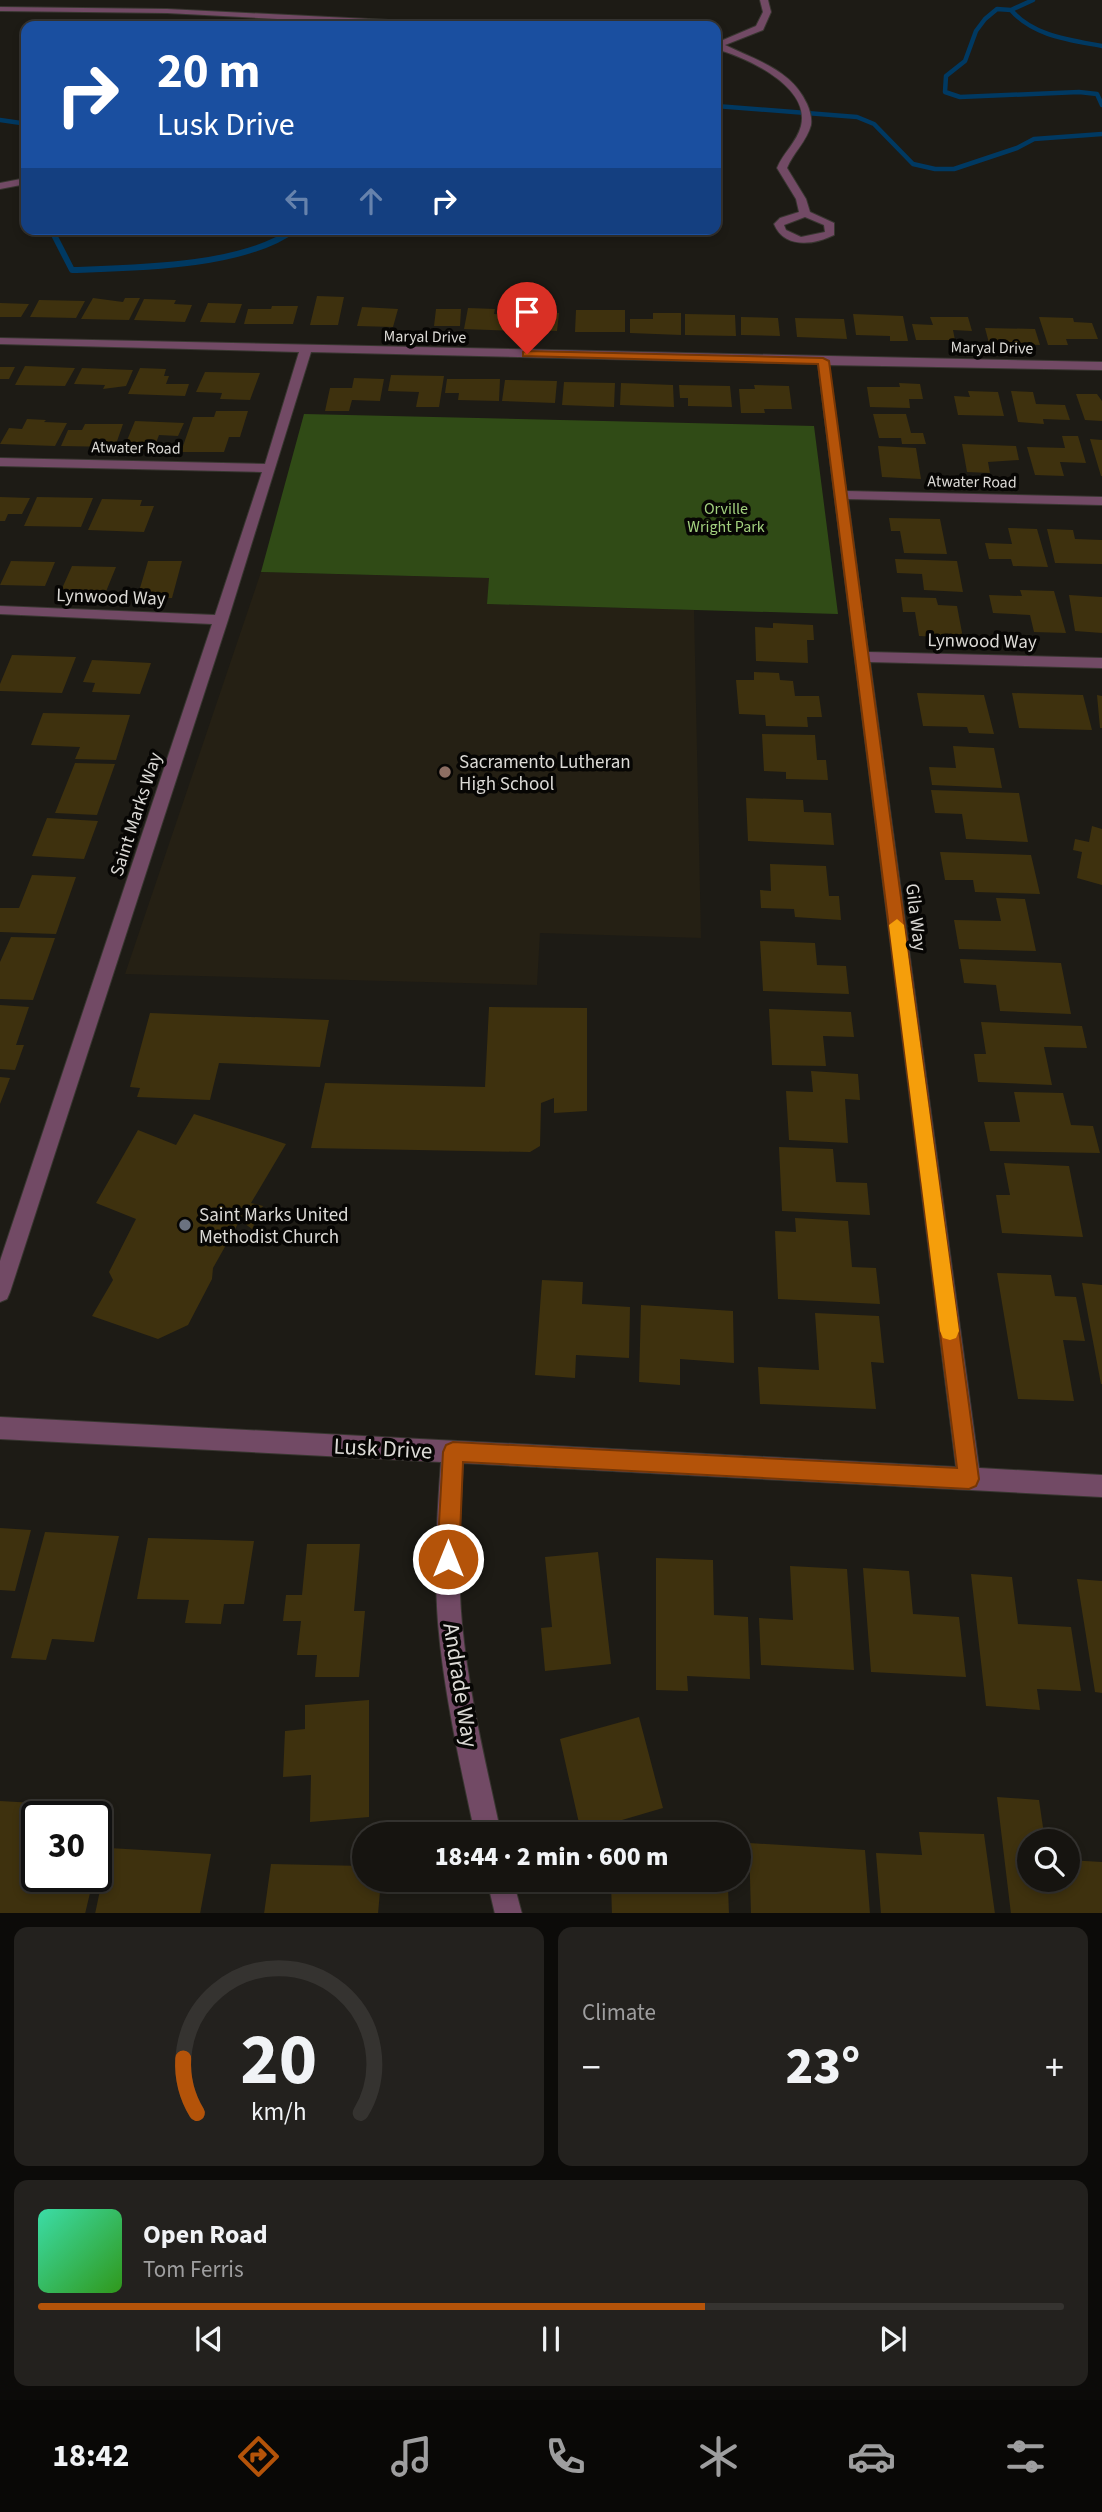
<!DOCTYPE html>
<meta charset="utf-8">
<style>
body{margin:0;font-family:"Source Sans 3",sans-serif;background:#23211e;color:#f1f3f6;height:100vh;display:flex;flex-direction:column;font-size:26px;white-space:nowrap}
*{box-sizing:border-box;margin:0}
p{font-size:23px;color:#9e9e9f}
.icon{flex:none;width:38px;height:38px;fill:none;stroke:currentColor;stroke-width:2;stroke-linecap:round;stroke-linejoin:round}
.map{position:relative;height:1913px;overflow:hidden}
.panel{display:flex;flex-direction:column;gap:14px;padding:14px;background:#0c0b09;flex:1}
.panel>*{flex:none}
.top-card{position:absolute;left:21px;top:21px;width:700px;height:214px;border-radius:14px;box-shadow:0 4px 10px #0003,0 0 0 2px #353330;background:#1a4fa0;color:#fff;overflow:hidden}
.controls{position:absolute;left:1017px;top:1829px;display:grid;gap:14px}
.controls a{display:grid;place-items:center;width:63px;height:63px;border-radius:50%;background:#161410;box-shadow:0 4px 10px #0003,0 0 0 2px #353330;font-size:35px}
.speed{position:absolute;left:21px;top:1801px;display:flex;gap:14px;font-size:35px;font-weight:700;text-align:center}
.speed>*{display:grid;place-content:center;width:91px;height:91px;border-radius:50%;background:#161410;box-shadow:0 4px 10px #0003,0 0 0 2px #353330;line-height:1}
.speed .limit{border:4px solid #111;border-radius:10px;background:#fff;color:#111}
.pin{position:absolute;display:grid;place-items:center;width:60px;height:60px;color:#fff;margin:-72px -30px;border-radius:50% 50% 50% 0;rotate:-45deg;box-shadow:0 0 7px #0007}
.pin .icon{rotate:45deg}
.me{position:absolute;width:77px;margin:-38px;rotate:0deg;stroke-linejoin:round;filter:drop-shadow(0 0 5px #0008)}
.turn{display:flex;align-items:center;gap:24px;height:147px;padding:0 21px;font-size:32px}
.turn .icon{width:91px;height:91px;stroke-width:2.5}
.turn b{display:block;font-size:49px;line-height:60px}
.lanes{display:flex;align-items:center;height:66px;padding:0 21px;background:#0003;justify-content:center;gap:35px;direction:ltr}
.lanes .off{opacity:.35}
.big{font-size:52px;font-weight:800;line-height:1.1}
.panel .widget{flex:1;display:flex;flex-direction:column;justify-content:center;gap:10px;min-width:0;padding:0 24px;border-radius:14px;background:#23211e}
.panel .dial{align-items:center;gap:0}
.dial svg{height:182px;overflow:visible;fill:none;stroke:#353330;stroke-width:7;stroke-linecap:round;text-anchor:middle}
.dial text{fill:#f1f3f6;stroke:none}
.song{display:flex;align-items:center;gap:21px}
.cover{width:84px;height:84px;border-radius:10px;background:linear-gradient(135deg,hsl(160 70% 55%),hsl(110 70% 35%))}
.played{height:7px;border-radius:4px;background:linear-gradient(90deg,#b45309 65%,#353330 65%)}
.keys{display:flex;justify-content:space-around;direction:ltr}
.heat{display:flex;justify-content:space-between;align-items:center;font-size:38px;direction:ltr}
.panel .tiles{flex:1;display:grid;gap:14px;grid-template-columns:1fr 1fr}
.widget:last-child{grid-column:span 2}
.trip{position:absolute;left:352px;top:1822px;width:399px;height:70px;border-radius:35px;background:#161410;box-shadow:0 4px 10px #0003,0 0 0 2px #353330;font-weight:800;line-height:70px;text-align:center}
.tab-bar{display:flex;height:112px;justify-content:space-around;align-items:center;background:#090806;color:#9e9e9f}
.tab-bar .icon{width:49px;height:49px}
.tab-bar .active{color:#b45309}
.tab-bar b{font-size:32px;color:#f1f3f6}
.map>svg:first-child{display:block}
.built{fill:#252014}
.green{fill:#304b16}
.lines{fill:none;stroke-linecap:round;stroke-linejoin:round}
.stream-far1{stroke:#003962;stroke-width:4.5}
.stream{stroke:#003962;stroke-width:6}
.building{fill:#3e310e}
.street-casing{stroke:#383630;stroke-width:2}
.street{fill:#724a65;fill-rule:evenodd}
.route{fill:#b45309;stroke:#753606;stroke-width:2}
.slow{fill:#f59e0b}
.education-dot{fill:#8d6e63;stroke:#070604;stroke-width:2.5}
.worship-dot{fill:#6b7280;stroke:#070604;stroke-width:2.5}
.labels{text-anchor:middle;stroke-width:7;stroke-linejoin:round;paint-order:stroke}
.far-street-label{font-size:16px;fill:#dcdad6;stroke:#070604}
.far-park-label{font-size:16px;fill:#a3d17f;stroke:#070604}
.street-label{font-size:19px;fill:#dcdad6;stroke:#070604}
.poi-label{font-size:19px;fill:#dcdad6;stroke:#070604;text-anchor:start}
.near-street-label{font-size:23px;fill:#dcdad6;stroke:#070604}
</style>
<div class="map">
<svg width="1102" height="1914" viewBox="0 0 1102 1914">
<rect width="100%" height="100%" fill="#1d1b15"/>
<path class="built" d="M261,572L490,578L487,604L694,610L701,938L540,933L537,985L125,974Z"/>
<path class="green" d="M304,414L814,426L838,614L487,604L489,578L261,572Z"/>
<g class="lines">
<path class="stream-far1" d="M1033,0L1011,10C1033,36 1070,40 1102,46
M1011,10L997,9L985,19L976,31L965,61L946,76L945,92L960,97L1079,92L1097,94L1102,105
M716,106L857,117L874,124L913,164L935,169H954L1017,148L1034,139L1102,134
M0,120L21,123L26,130"/>
<path class="stream" d="M51,229L72,270C135,268 244,267 295,229"/>
</g>
<path class="building" d="M317,296L344,297L338,325H310Z
M93,298L123,302L125,298H140L129,320L81,319Z
M144,299L176,300L174,304L192,305L185,322L134,320Z
M39,300L85,301L76,318L30,317Z
M0,303L29,304L21,317H0Z
M208,303L242,304L235,323L200,322Z
M272,306H298L293,324H244L248,309H271Z
M362,307L398,309L393,327L357,326Z
M468,308L495,309L494,314L517,315L515,331L464,329Z
M436,309H461L460,326H434Z
M576,310H625V332H575Z
M524,312L559,313L557,331L521,330Z
M653,313H681V335L630,333V319H653Z
M685,314L735,315L736,336L685,335Z
M853,314L903,316L908,341H890V336L856,335Z
M741,317L778,318L780,336L741,335Z
M930,317H968L972,331L953,330L955,340H916L912,324L933,325Z
M1039,317L1073,318L1074,322L1092,323L1098,339H1066L1068,345H1048Z
M795,318L844,319L847,339L797,337Z
M985,328L1035,329L1040,345L989,343Z
M25,366L75,368L65,386L15,385Z
M0,367H15L9,379H0Z
M82,368L133,370L126,386L103,389L105,385L74,384Z
M140,368L166,369L164,376H169L166,384H189L185,396L128,394Z
M205,372L260,373L250,400L220,399L222,393L196,392Z
M391,375L444,376L439,407H416L419,392L388,391Z
M354,378L384,379L380,401L352,400L349,411H325L330,388H352Z
M447,379H500L499,401L458,400L459,393H445Z
M505,380L557,381L555,403L502,401Z
M564,382L615,383L614,407L562,405Z
M621,383L673,385L674,407L620,405Z
M899,383L920,384L923,399H909L910,408L870,407L867,387H900Z
M679,385L730,386L732,407L688,406V398H680Z
M754,385L789,386L792,409H764L765,413H741L739,389H755Z
M968,391L998,392L1004,416L958,415L954,396L970,397Z
M1011,391L1033,392L1036,404L1065,405L1070,420L1043,419L1044,424L1018,422Z
M1076,394H1097L1102,401V421L1085,420Z
M216,411H248L240,437H229L224,452H181L193,417H214Z
M873,414H906L911,433H923L926,444H902L901,438H879Z
M27,419L46,420L44,422L67,423L55,446L0,444L9,428L22,429Z
M135,421L184,423L178,436L159,435L153,451L123,450Z
M85,424H123L115,447L61,446L68,430H82Z
M1062,436H1078L1086,463L1060,462L1064,476L1035,475L1027,447L1065,448Z
M1090,439L1102,440V476H1101Z
M962,444L1016,446L1019,460L988,462L990,473L967,472Z
M878,446L916,448L921,479L882,477Z
M0,497L30,498L22,514H8L5,521H0Z
M37,497L93,498L81,527L24,526Z
M102,499L142,500L140,506H154L144,532L88,530Z
M889,518L940,519L947,554L904,553L900,531H891Z
M1008,528L1037,529L1048,567L1013,566L1011,559H989L985,543L1012,544Z
M1047,529L1073,530L1075,539L1102,540V564L1055,563Z
M895,559L957,561L963,592L924,590L922,574L897,573Z
M11,561L55,562L45,586L0,585Z
M148,561H182L172,598H137Z
M72,566L116,567L105,594L60,593Z
M1020,590L1054,591L1066,633L1034,632L1030,615L993,613L989,595L1022,596Z
M1069,595L1102,597V633L1075,631Z
M901,597L936,598L938,605L957,606L963,638L919,636L915,612H903Z
M773,623L813,625L814,640H807L808,663L756,661L755,627L773,628Z
M12,655L76,657L62,693L0,691V684Z
M92,660L151,663L140,694L92,692L95,683L83,682Z
M754,672L779,673L780,680L793,681L795,696H819L822,717H807L808,727L766,726L765,715L739,714L736,680H754Z
M917,693L984,695L994,734L969,733L967,727L923,726Z
M1012,693L1083,695L1092,730L1019,728Z
M1097,695L1102,696V728H1100Z
M43,713L130,715L116,760L75,759L80,747L31,745Z
M762,734L815,735L817,760H826L828,780L786,779V772L764,771Z
M953,746L994,748L1002,788L932,785L929,767L956,768Z
M75,763L115,764L97,815L55,813Z
M931,790L1019,793L1028,842L966,839L962,814L935,813Z
M746,798L803,800L804,812L831,813L834,845L748,841Z
M47,818L98,821L84,859L32,856Z
M1092,826L1102,829V885L1077,878L1082,852L1073,850L1075,839L1089,842Z
M940,852L1031,855L1040,894L975,892L973,880H945Z
M770,864L826,866L829,896H839L841,920L795,917L794,909L761,908L760,890L771,891Z
M32,875L76,877L56,934L0,932V908H19Z
M996,898L1025,899L1036,951L959,949L954,920L1001,921Z
M11,937L55,938L33,1000L0,999V962Z
M760,941L815,943L817,965L846,966L849,994L763,991Z
M960,959L1061,963L1071,1014L1000,1011L996,985L964,983Z
M0,1005L29,1007L16,1045H24L15,1070L0,1069Z
M489,1007L587,1008V1111L554,1113V1098L541,1103L540,1146L530,1152L311,1148L325,1083L485,1087Z
M769,1009L851,1012L854,1037L823,1036L826,1066L772,1065Z
M150,1013L329,1020L320,1067L219,1063L210,1100L137,1097L140,1088L130,1087Z
M981,1022L1082,1026L1087,1048L1044,1047L1052,1085L978,1082L974,1054H986Z
M811,1071L858,1074L860,1100L845,1099L848,1143L789,1140L786,1091L813,1092Z
M0,1077L10,1078L0,1104Z
M1014,1092L1063,1093L1071,1125L1093,1126L1100,1153L990,1151L984,1122H1020Z
M194,1114L286,1144L251,1203L263,1206L252,1229L240,1220L213,1268L212,1279L188,1325L158,1339L92,1316L113,1280L109,1272L136,1219L96,1203L138,1130L176,1145Z
M779,1147L833,1149L836,1182L867,1183L870,1215L782,1211Z
M1004,1163L1069,1166L1083,1237L1002,1233L996,1195H1010Z
M795,1218L848,1221L852,1267L876,1268L880,1304L778,1299L775,1231L796,1232Z
M997,1273L1051,1275L1055,1296L1076,1297L1085,1341L1063,1340L1074,1401L1018,1399Z
M542,1280L583,1282L582,1304L630,1307L629,1358L576,1355L575,1378L535,1375Z
M1082,1283L1102,1285V1384H1101Z
M641,1305L733,1311L734,1363L680,1359V1385L639,1382Z
M815,1313L879,1316L884,1363L871,1362L876,1409L760,1404L758,1367L819,1370Z
M0,1528L31,1530L15,1591L0,1590Z
M45,1532L119,1536L94,1642L52,1639L46,1660L11,1658Z
M148,1538L254,1541L244,1604H224L221,1624L185,1623L189,1600L137,1599Z
M307,1544H360L354,1611H365L359,1677H315L317,1655H297L301,1621H283L286,1595H302Z
M598,1552L611,1664L545,1671L541,1628L552,1627L545,1557Z
M656,1558L713,1560L714,1615L748,1617L750,1679L687,1676L688,1691L656,1690Z
M790,1566L847,1569L854,1670L761,1665L759,1618L793,1620Z
M863,1568L909,1571L913,1614L959,1617L966,1677L871,1672Z
M971,1574L1012,1577L1018,1624L1071,1627L1081,1691L1037,1689L1040,1710L986,1706Z
M1077,1579L1102,1581V1693L1095,1692Z
M369,1700V1817L310,1822L311,1775L283,1777L285,1731L305,1729V1705Z
M639,1717L663,1808L581,1832L560,1739Z
M997,1797L1039,1800L1045,1841H1029V1880H1068V1860L1102,1862V1914H1011Z
M0,1801L35,1803L25,1842L37,1843V1876H94L85,1914H0Z
M919,1832L984,1834L995,1914H881L876,1853L922,1855Z
M749,1843L865,1850L870,1914H751Z
M109,1848L211,1854L200,1914H95Z
M271,1864L364,1866V1880H381L378,1914H264Z
M611,1884L728,1887L729,1914H612Z"/>
<g class="lines">
<defs>
<path id="street" d="M760,0H768L771,12L763,30L725,45C756,60 792,70 807,104C810,111 812,118 811,125C807,141 793,153 787,168L806,199L810,212L834,223V235C814,245 784,249 774,224L780,218L799,212L796,199L777,168C783,153 797,142 801,126C811,86 745,57 716,49V43L756,26L763,12ZM805,217L824,225L825,232L801,237L786,230L784,225Z
M0,7L167,9L449,23L453,26H406L167,13L0,11Z
M26,178V184L0,189V183Z
M0,338L1102,362V370L829,365L846,491L1102,497V505L848,499L868,652L1102,658V668L870,662L979,1468L1102,1475V1497L463,1463C460,1517 457,1570 462,1624C469,1695 486,1764 501,1834H475C460,1764 444,1694 438,1623C434,1569 437,1516 441,1462L0,1439V1417L956,1467L818,364L311,352L228,620L10,1292L7,1299L0,1302V1261L212,624L0,614V606L215,615L262,472L0,466V458L265,464L299,352L0,344Z
M487,1880H513L522,1914H495Z"/>
</defs>
<use href="#street" class="street-casing"/>
<use href="#street" class="street"/>
</g>
<path class="route" d="M527,351L823,358L829,361L979,1479L976,1486L969,1489L463,1462L459,1559L456,1566L448,1569L440,1566L437,1559L443,1452L446,1445L453,1442L957,1468L818,364L523,356V352Z"/>
<path class="slow" d="M897,919L904,925L959,1331L956,1338L950,1340L943,1338L940,1331L889,925Z"/>
<circle class="education-dot" cx="445" cy="772" r="7"/>
<circle class="worship-dot" cx="185" cy="1225" r="7"/>
<g class="labels">
<g class="far-street-label">
<text transform="translate(425 336) rotate(1)" y="6">Maryal Drive</text>
<text transform="translate(992 347) rotate(1)" y="6">Maryal Drive</text>
<text transform="translate(136 447) rotate(1)" y="6">Atwater Road</text>
<text transform="translate(972 481) rotate(1)" y="6">Atwater Road</text>
</g>
<g class="far-park-label">
<text x="726" y="514">Orville<tspan x="726" dy="18">Wright Park</tspan></text>
</g>
<g class="street-label">
<text transform="translate(111 596) rotate(2)" y="7">Lynwood Way</text>
<text transform="translate(982 640) rotate(1)" y="7">Lynwood Way</text>
<text transform="translate(135 814) rotate(-72)" y="7">Saint Marks Way</text>
<text transform="translate(917 917) rotate(83)" y="7">Gila Way</text>
</g>
<g class="poi-label">
<text x="459" y="768">Sacramento Lutheran<tspan x="459" dy="22">High School</tspan></text>
<text x="199" y="1221">Saint Marks United<tspan x="199" dy="22">Methodist Church</tspan></text>
</g>
<g class="near-street-label">
<text transform="translate(383 1448) rotate(3)" y="8">Lusk Drive</text>
<text transform="translate(461 1685) rotate(81)" y="8">Andrade Way</text>
</g>
</g>
</svg>
<div class="controls">
<a><svg class="icon" aria-label="search" viewBox="0 0 24 24"><circle cx="10" cy="10" r="6"/><path d="M15 15l6 6"/></svg></a>
</div>
<div class="speed"><div class="limit">30</div></div>
<div class="pin" style="left:527px;top:354px;background:#d93025"><svg class="icon" aria-label="arrive" viewBox="0 0 24 24"><path d="M6 21V4h12l-3 4 3 4H6"/></svg></div>
<svg class="me" style="left:448px;top:1559px" viewBox="-20 -20 40 40"><circle r="17" fill="#b45309" stroke="#fff" stroke-width="3"/><path d="M0-11L8 9 0 5-8 9z" fill="#fff"/></svg>
<div class="trip">18:44 · 2 min · 600 m</div>
<div class="top-card">
<div class="turn"><svg class="icon" aria-label="right" viewBox="0 0 24 24"><path d="M7 20v-9h11M14 6l5 5-5 5"/></svg><div><b>20 m</b>Lusk Drive</div></div>
<div class="lanes"><svg class="icon off" aria-label="left" viewBox="0 0 24 24"><path d="M17 20v-9H6M10 6l-5 5 5 5"/></svg><svg class="icon off" aria-label="ahead" viewBox="0 0 24 24"><path d="M12 20V5M6 11l6-6 6 6"/></svg><svg class="icon" aria-label="right" viewBox="0 0 24 24"><path d="M7 20v-9h11M14 6l5 5-5 5"/></svg></div>
</div>
</div>
<section class="panel">
<div class="tiles">
<div class="widget dial"><svg viewBox="0 0 100 80">
<path d="M14 69A42 42 0 1 1 86 69"/>
<path d="M14 69A42 42 0 0 1 8 45" stroke="#b45309"/>
<text x="50" y="56" font-size="32" font-weight="700">20</text>
<text x="50" y="72" font-size="11">km/h</text>
</svg></div>
<div class="widget"><p>Climate</p>
<div class="heat"><a>−</a><b class="big">23°</b><a>+</a></div>
</div>
<div class="widget">
<div class="song"><i class="cover"></i><div><b>Open Road</b><p>Tom Ferris</p></div></div>
<div class="played"></div>
<div class="keys"><svg class="icon" aria-label="previous" viewBox="0 0 24 24"><path d="M18 5L8 12l10 7zM5 5v14"/></svg><svg class="icon" aria-label="pause" viewBox="0 0 24 24"><path d="M8 5v14M16 5v14"/></svg><svg class="icon" aria-label="next" viewBox="0 0 24 24"><path d="M6 5l10 7-10 7zM19 5v14"/></svg></div>
</div>
</div>
</section>
<nav class="tab-bar">
<b>18:42</b>
<svg class="icon active" aria-label="directions" viewBox="0 0 24 24"><path d="M12 3l9 9-9 9-9-9zM9 14v-3h6M13 9l2 2-2 2"/></svg>
<svg class="icon" aria-label="music" viewBox="0 0 24 24"><path d="M9 18V5l10-2v13"/><circle cx="6" cy="18" r="3"/><circle cx="16" cy="16" r="3"/></svg>
<svg class="icon" aria-label="phone" viewBox="0 0 24 24"><path d="M5 4h4l2 5-3 2q2 4 5 5l2-3 5 2v4C11 20 4 13 5 4z"/></svg>
<svg class="icon" aria-label="climate" viewBox="0 0 24 24"><path d="M12 3v18M4 7l16 10M4 17L20 7"/></svg>
<svg class="icon" aria-label="car" viewBox="0 0 24 24"><path d="M5 17H2v-5l4-1 3-4h7l3 4 3 1v5h-3M9 17h6M6 11h13"/><circle cx="7" cy="17" r="2"/><circle cx="17" cy="17" r="2"/></svg>
<svg class="icon" aria-label="filters" viewBox="0 0 24 24"><path d="M4 7h16M4 17h16"/><circle cx="9" cy="7" r="2"/><circle cx="15" cy="17" r="2"/></svg>
</nav>
